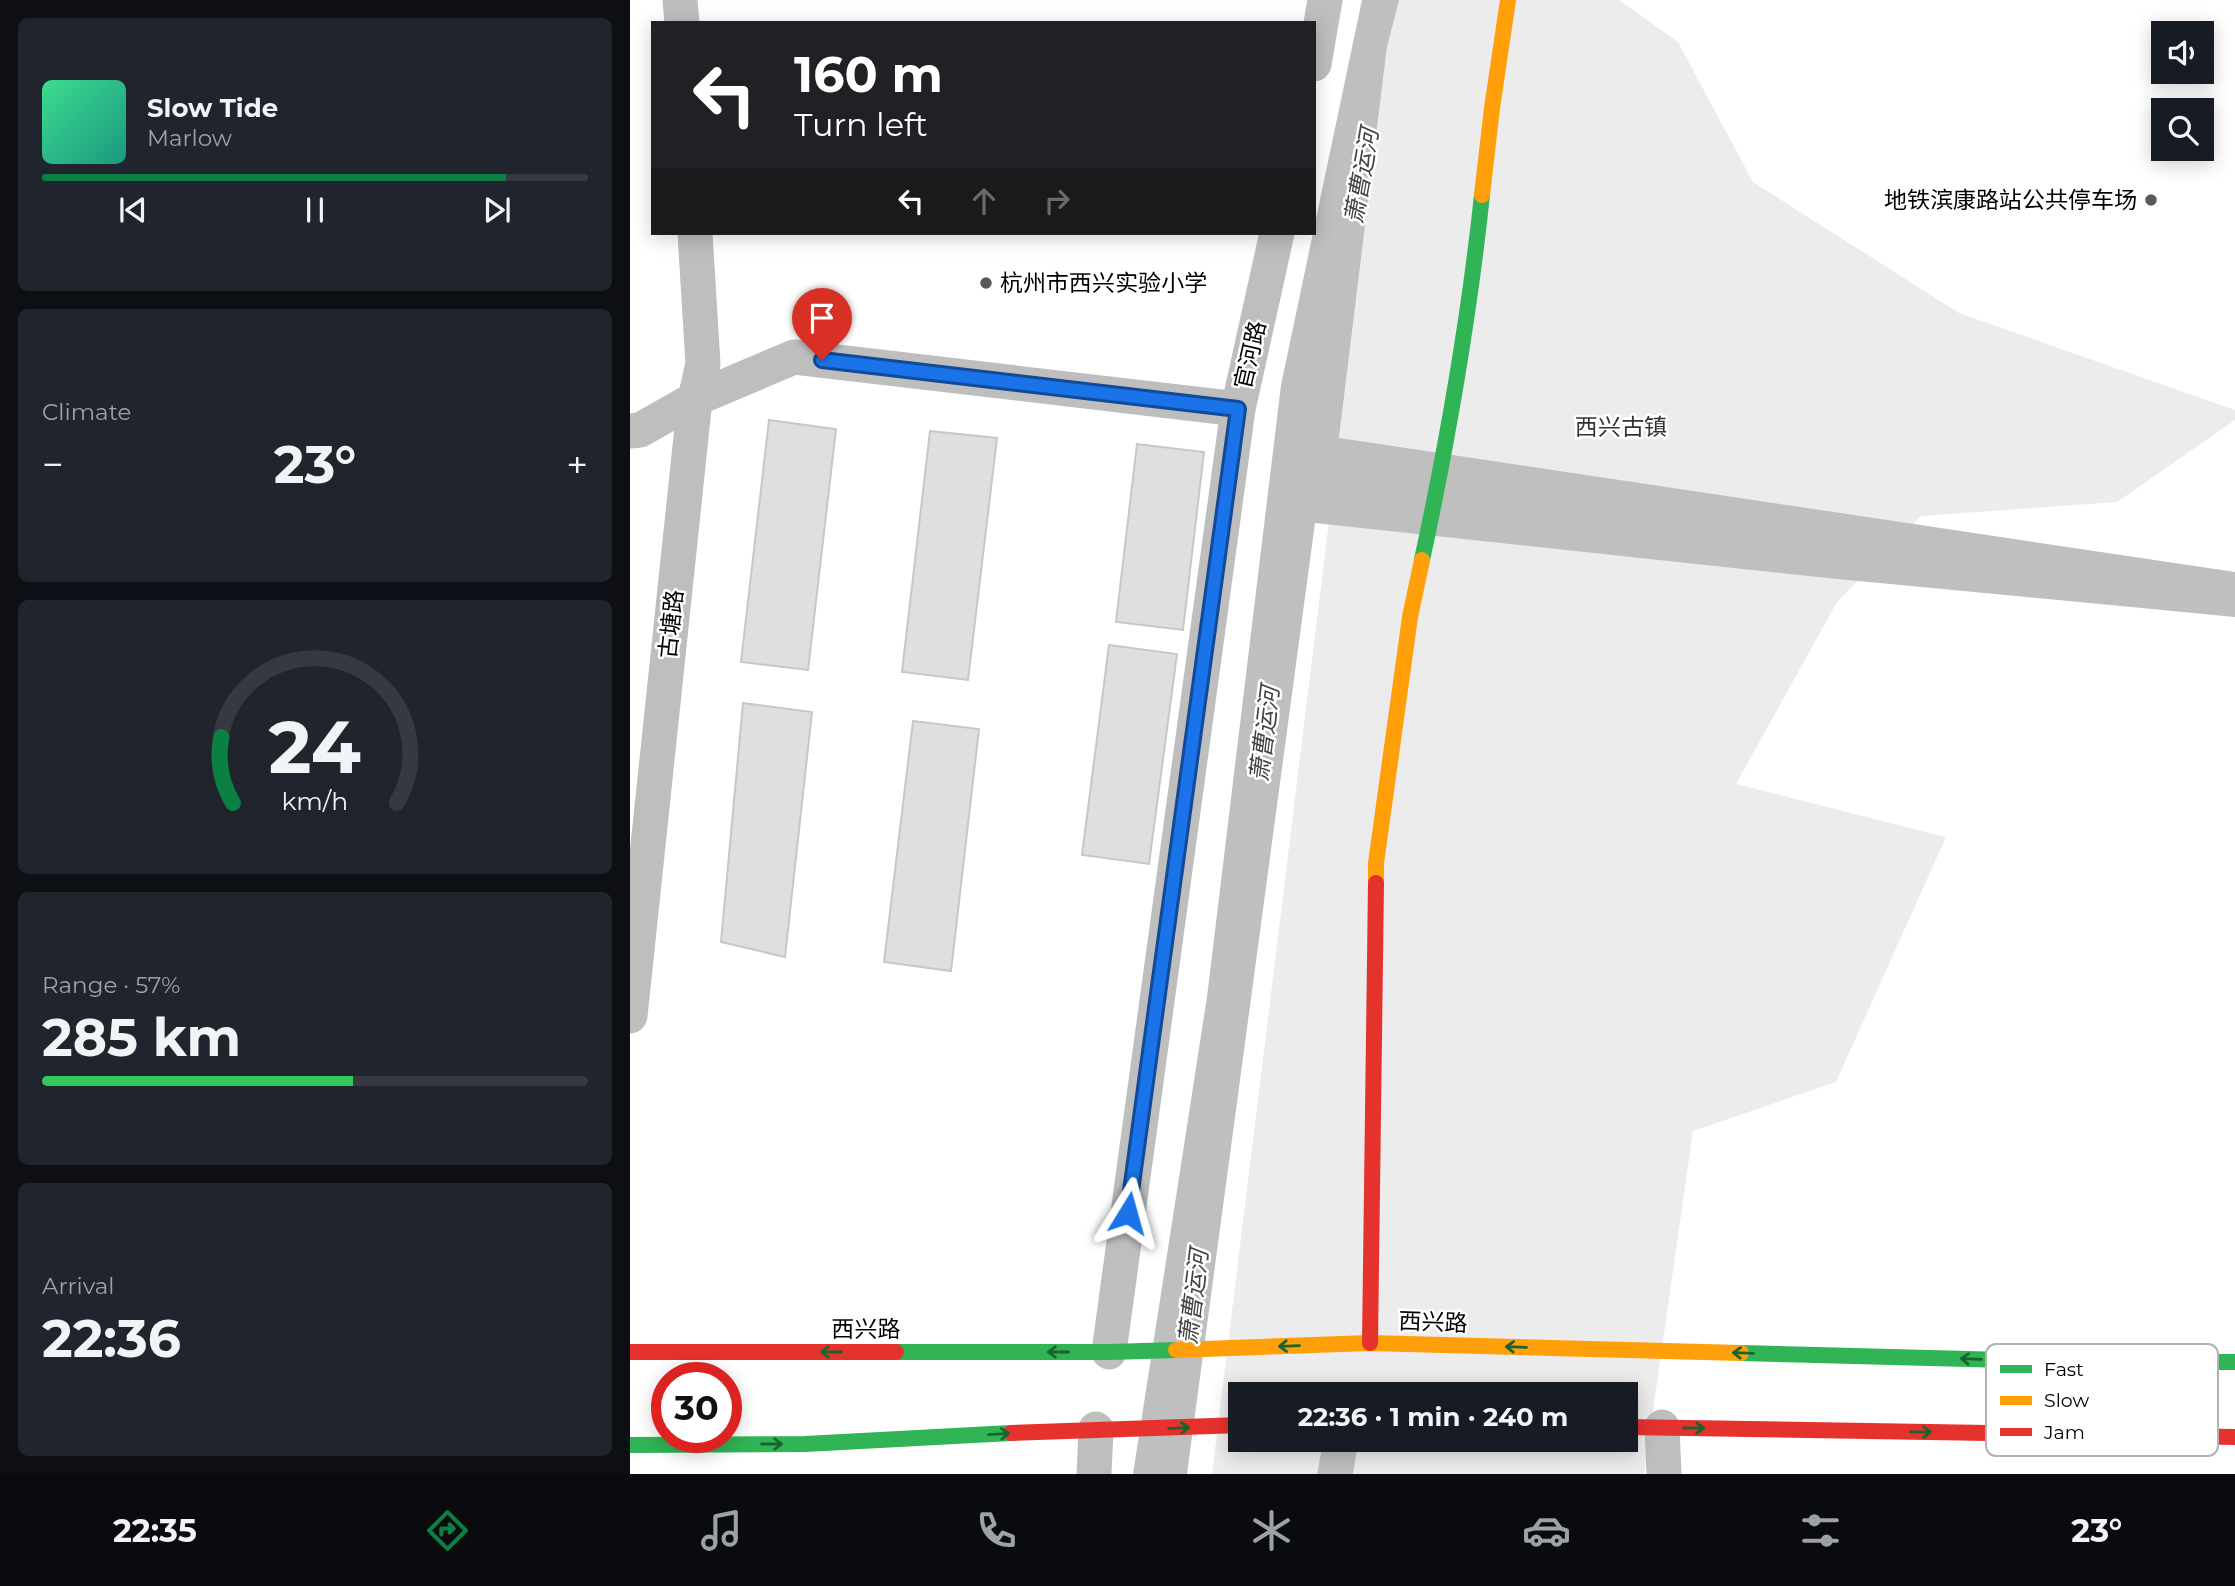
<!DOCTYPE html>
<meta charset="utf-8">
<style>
body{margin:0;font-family:Montserrat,"Noto Sans SC",sans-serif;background:#20242c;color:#f1f3f6;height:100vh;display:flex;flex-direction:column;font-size:26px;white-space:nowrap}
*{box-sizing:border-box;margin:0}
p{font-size:23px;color:#9ea1a6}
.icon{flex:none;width:38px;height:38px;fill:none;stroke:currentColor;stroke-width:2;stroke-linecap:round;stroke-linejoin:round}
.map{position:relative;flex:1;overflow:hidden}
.details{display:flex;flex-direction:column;gap:18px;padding:18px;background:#0d0f14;width:630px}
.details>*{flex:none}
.hud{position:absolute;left:21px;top:21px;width:665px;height:214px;border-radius:0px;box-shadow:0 4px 18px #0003;background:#202124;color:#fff;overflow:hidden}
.fabs{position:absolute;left:1521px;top:21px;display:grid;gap:14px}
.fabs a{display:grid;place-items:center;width:63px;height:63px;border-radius:0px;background:#171b24;box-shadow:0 4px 18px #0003;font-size:35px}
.speed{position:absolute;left:21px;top:1362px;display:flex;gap:14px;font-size:35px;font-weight:700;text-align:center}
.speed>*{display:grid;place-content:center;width:91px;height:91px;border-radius:50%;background:#171b24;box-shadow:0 4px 18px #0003;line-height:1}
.speed .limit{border:10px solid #d22;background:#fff;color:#111}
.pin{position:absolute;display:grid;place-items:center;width:60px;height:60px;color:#fff;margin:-72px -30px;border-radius:50% 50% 50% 0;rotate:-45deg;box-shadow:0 0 7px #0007}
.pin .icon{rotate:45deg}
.me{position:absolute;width:77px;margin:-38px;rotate:8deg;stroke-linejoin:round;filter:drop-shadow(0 0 5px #0008)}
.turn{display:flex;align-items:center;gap:24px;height:147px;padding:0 28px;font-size:32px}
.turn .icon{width:91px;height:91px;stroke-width:2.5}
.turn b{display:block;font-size:49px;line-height:60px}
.lanes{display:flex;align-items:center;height:66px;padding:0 28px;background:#0003;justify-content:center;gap:35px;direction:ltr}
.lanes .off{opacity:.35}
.big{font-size:52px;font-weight:700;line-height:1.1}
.details .tile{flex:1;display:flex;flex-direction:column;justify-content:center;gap:10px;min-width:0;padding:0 24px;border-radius:10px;background:#20242c}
.details .dial{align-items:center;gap:0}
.dial svg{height:182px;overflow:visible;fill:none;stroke:#363941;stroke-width:7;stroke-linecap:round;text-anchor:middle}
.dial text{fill:#f1f3f6;stroke:none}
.song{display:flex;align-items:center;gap:21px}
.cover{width:84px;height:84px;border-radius:10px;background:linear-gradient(135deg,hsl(150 70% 55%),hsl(170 70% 35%))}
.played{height:7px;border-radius:4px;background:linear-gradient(90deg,#0b8043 85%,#363941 85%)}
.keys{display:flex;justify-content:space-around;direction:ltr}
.heat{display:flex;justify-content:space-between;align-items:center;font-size:38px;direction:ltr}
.charge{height:10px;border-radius:5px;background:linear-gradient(90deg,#34c759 57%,#363941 0)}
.trip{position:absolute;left:598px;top:1382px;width:410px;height:70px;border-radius:0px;background:#171b24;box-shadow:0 4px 18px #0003;font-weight:700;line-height:70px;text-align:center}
.dock{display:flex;height:112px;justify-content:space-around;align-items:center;background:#090b0e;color:#9ea1a6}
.dock .icon{width:49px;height:49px}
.dock .active{color:#0b8043}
.dock b{font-size:32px;color:#f1f3f6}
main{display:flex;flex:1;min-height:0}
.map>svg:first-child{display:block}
.green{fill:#ececec;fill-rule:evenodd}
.water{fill:#bfbfbf}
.building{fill:#dfdfdf;stroke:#c7c7c7;stroke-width:2}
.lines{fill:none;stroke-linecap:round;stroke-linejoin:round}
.street{stroke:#bebebe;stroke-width:35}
.fast{stroke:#30b455;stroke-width:16}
.slow{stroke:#ff9f0a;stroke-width:16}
.jam{stroke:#e5322d;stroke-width:16}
.oneway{stroke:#1a632f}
.route-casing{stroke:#114b97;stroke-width:18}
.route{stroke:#1a73e8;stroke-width:12}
.poi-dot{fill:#595959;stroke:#fff;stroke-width:2.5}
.labels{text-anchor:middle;stroke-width:5;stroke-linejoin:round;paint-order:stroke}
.poi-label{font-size:23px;fill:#000;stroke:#fff;text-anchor:end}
.street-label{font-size:23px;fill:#000;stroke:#fff}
.park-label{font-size:23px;fill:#333;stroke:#fff}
.water-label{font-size:24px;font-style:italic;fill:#444;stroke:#fff}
.key{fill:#fff;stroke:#b2b2b2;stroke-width:2}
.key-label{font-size:19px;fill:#000}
</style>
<main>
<section class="details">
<div class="tile">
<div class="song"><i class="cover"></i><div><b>Slow Tide</b><p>Marlow</p></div></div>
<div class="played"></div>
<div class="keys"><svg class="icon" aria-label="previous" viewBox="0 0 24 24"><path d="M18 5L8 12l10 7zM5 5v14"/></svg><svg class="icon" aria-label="pause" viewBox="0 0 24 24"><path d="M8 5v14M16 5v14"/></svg><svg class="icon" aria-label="next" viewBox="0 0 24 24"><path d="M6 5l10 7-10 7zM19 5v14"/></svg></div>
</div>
<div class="tile"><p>Climate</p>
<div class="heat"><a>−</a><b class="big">23°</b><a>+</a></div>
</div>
<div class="tile dial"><svg viewBox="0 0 100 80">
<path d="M14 69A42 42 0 1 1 86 69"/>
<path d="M14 69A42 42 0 0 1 9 40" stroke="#0b8043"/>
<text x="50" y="56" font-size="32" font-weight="700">24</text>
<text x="50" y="72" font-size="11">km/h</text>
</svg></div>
<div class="tile"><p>Range · 57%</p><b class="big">285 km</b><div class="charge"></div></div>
<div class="tile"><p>Arrival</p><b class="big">22:36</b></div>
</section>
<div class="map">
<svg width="1605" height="1474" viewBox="0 0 1605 1474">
<rect width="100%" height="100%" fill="#fff"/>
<path class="green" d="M763,0H989L1048,42L1123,182L1329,313L1605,410V420L1487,502L1291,516L1207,602L1106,784L1316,837L1206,1082L1063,1131L1014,1474H582ZM611,1395H996V1440H611Z"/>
<path class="water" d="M732,0H769L757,47L709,438L1605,572V617L1197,578L685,523L557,1474H503L577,997L651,385Z"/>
<path class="building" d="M139,420L206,429L178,670L111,662Z
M300,431L367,438L338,680L272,672Z
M507,444L574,452L553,630L486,622Z
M479,645L547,654L519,864L452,855Z
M113,703L182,712L155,957L91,942Z
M283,721L349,729L321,971L254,962Z"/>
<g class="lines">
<path class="street" d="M50,0L52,23
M684,64L695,0
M0,431L10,430L65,399L164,357L608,409
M0,1016L65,399L73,364L65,233
M479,1352L608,409L647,233
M1032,1427L1034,1474
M464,1474L466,1429
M705,1474L711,1440"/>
<path class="fast" d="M792,560C818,439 839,318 852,195
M266,1352H479L546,1350
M1111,1353L1454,1362H1605
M0,1445L175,1444L381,1433"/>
<path class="slow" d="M852,195L862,108L878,0
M746,883V863L780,617L792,560
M546,1350L740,1343L1111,1353"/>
<path class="jam" d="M740,1343L746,883
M0,1352H266
M996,1427L1605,1437
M381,1433L611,1425"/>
</g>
<defs><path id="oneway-shaft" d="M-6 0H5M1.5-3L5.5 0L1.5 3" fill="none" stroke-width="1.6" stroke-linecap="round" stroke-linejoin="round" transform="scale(1.75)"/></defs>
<g class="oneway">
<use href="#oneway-shaft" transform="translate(659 1346) rotate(178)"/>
<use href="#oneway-shaft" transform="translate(886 1347) rotate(-178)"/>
<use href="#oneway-shaft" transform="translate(201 1352) rotate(-180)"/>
<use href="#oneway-shaft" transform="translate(428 1352) rotate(-180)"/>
<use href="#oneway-shaft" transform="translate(1113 1353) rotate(-178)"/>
<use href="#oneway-shaft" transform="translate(1341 1359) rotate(-178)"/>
<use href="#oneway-shaft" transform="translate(549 1428) rotate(-3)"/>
<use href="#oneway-shaft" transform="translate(1064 1428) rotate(1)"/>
<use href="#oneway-shaft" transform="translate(1291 1432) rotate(1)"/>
<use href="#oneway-shaft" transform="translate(369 1434) rotate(-3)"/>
<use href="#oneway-shaft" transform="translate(142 1444)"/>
</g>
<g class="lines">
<defs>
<path id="route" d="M192,360L608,409L498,1213"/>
</defs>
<use href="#route" class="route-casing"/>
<use href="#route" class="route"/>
</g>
<g class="poi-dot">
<circle cx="1521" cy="200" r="7"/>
<circle cx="356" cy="283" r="7"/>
</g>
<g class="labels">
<g class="poi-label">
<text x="1507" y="208">地铁滨康路站公共停车场</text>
<text x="370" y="291" text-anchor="start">杭州市西兴实验小学</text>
</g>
<g class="street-label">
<text transform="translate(620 355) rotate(-77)" y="8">官河路</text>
<text transform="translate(41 624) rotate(-84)" y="8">古塘路</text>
<text transform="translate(803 1322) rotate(2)" y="8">西兴路</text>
<text x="236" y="1337">西兴路</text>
</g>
<g class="park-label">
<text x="991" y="435">西兴古镇</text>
</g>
<g class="water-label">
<text transform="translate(732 176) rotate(-80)" y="8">萧曹运河</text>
<text transform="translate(635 734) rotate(-83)" y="8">萧曹运河</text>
<text transform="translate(564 1297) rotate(-83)" y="8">萧曹运河</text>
</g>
</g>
<rect x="1356" y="1344" width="232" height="112" rx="10" class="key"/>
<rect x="1370" y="1365" width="32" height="8" fill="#30b455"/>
<rect x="1370" y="1396" width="32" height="9" fill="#ff9f0a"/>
<rect x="1370" y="1428" width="32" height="8" fill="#e5322d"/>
<g class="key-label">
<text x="1414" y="1376">Fast</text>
<text x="1414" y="1407">Slow</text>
<text x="1414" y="1439">Jam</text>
</g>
</svg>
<div class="fabs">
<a><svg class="icon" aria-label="sound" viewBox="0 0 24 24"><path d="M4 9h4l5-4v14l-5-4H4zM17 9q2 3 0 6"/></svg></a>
<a><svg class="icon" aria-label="search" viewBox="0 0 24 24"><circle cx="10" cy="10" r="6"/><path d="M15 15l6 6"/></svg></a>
</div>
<div class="speed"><div class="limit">30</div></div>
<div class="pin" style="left:192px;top:360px;background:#d93025"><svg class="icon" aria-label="arrive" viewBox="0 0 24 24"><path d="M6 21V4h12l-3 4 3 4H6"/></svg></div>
<svg class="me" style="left:498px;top:1213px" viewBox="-20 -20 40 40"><path d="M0-17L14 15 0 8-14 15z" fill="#1a73e8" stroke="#fff" stroke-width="4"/></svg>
<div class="trip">22:36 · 1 min · 240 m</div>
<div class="hud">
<div class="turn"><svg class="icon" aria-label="left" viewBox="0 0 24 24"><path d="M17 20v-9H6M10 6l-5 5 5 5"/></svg><div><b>160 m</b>Turn left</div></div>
<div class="lanes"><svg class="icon" aria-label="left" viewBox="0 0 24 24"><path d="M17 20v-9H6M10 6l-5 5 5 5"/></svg><svg class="icon off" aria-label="ahead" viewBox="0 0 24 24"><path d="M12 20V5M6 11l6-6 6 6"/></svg><svg class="icon off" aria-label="right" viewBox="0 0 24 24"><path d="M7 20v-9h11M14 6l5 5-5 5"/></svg></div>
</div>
</div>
</main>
<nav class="dock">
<b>22:35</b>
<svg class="icon active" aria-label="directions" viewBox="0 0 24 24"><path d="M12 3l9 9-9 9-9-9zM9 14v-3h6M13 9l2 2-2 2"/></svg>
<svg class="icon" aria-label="music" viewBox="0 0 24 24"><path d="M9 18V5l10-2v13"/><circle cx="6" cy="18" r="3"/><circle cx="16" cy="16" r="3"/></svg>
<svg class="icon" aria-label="phone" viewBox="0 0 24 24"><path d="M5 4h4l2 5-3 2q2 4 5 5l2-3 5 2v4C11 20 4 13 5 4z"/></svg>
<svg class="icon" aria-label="climate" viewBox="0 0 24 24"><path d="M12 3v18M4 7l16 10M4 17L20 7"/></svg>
<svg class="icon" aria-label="car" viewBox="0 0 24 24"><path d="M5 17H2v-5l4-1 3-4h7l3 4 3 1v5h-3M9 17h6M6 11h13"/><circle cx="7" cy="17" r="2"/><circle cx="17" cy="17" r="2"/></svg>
<svg class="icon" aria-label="filters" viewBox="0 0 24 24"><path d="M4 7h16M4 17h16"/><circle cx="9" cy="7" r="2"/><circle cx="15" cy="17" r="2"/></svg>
<b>23°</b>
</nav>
